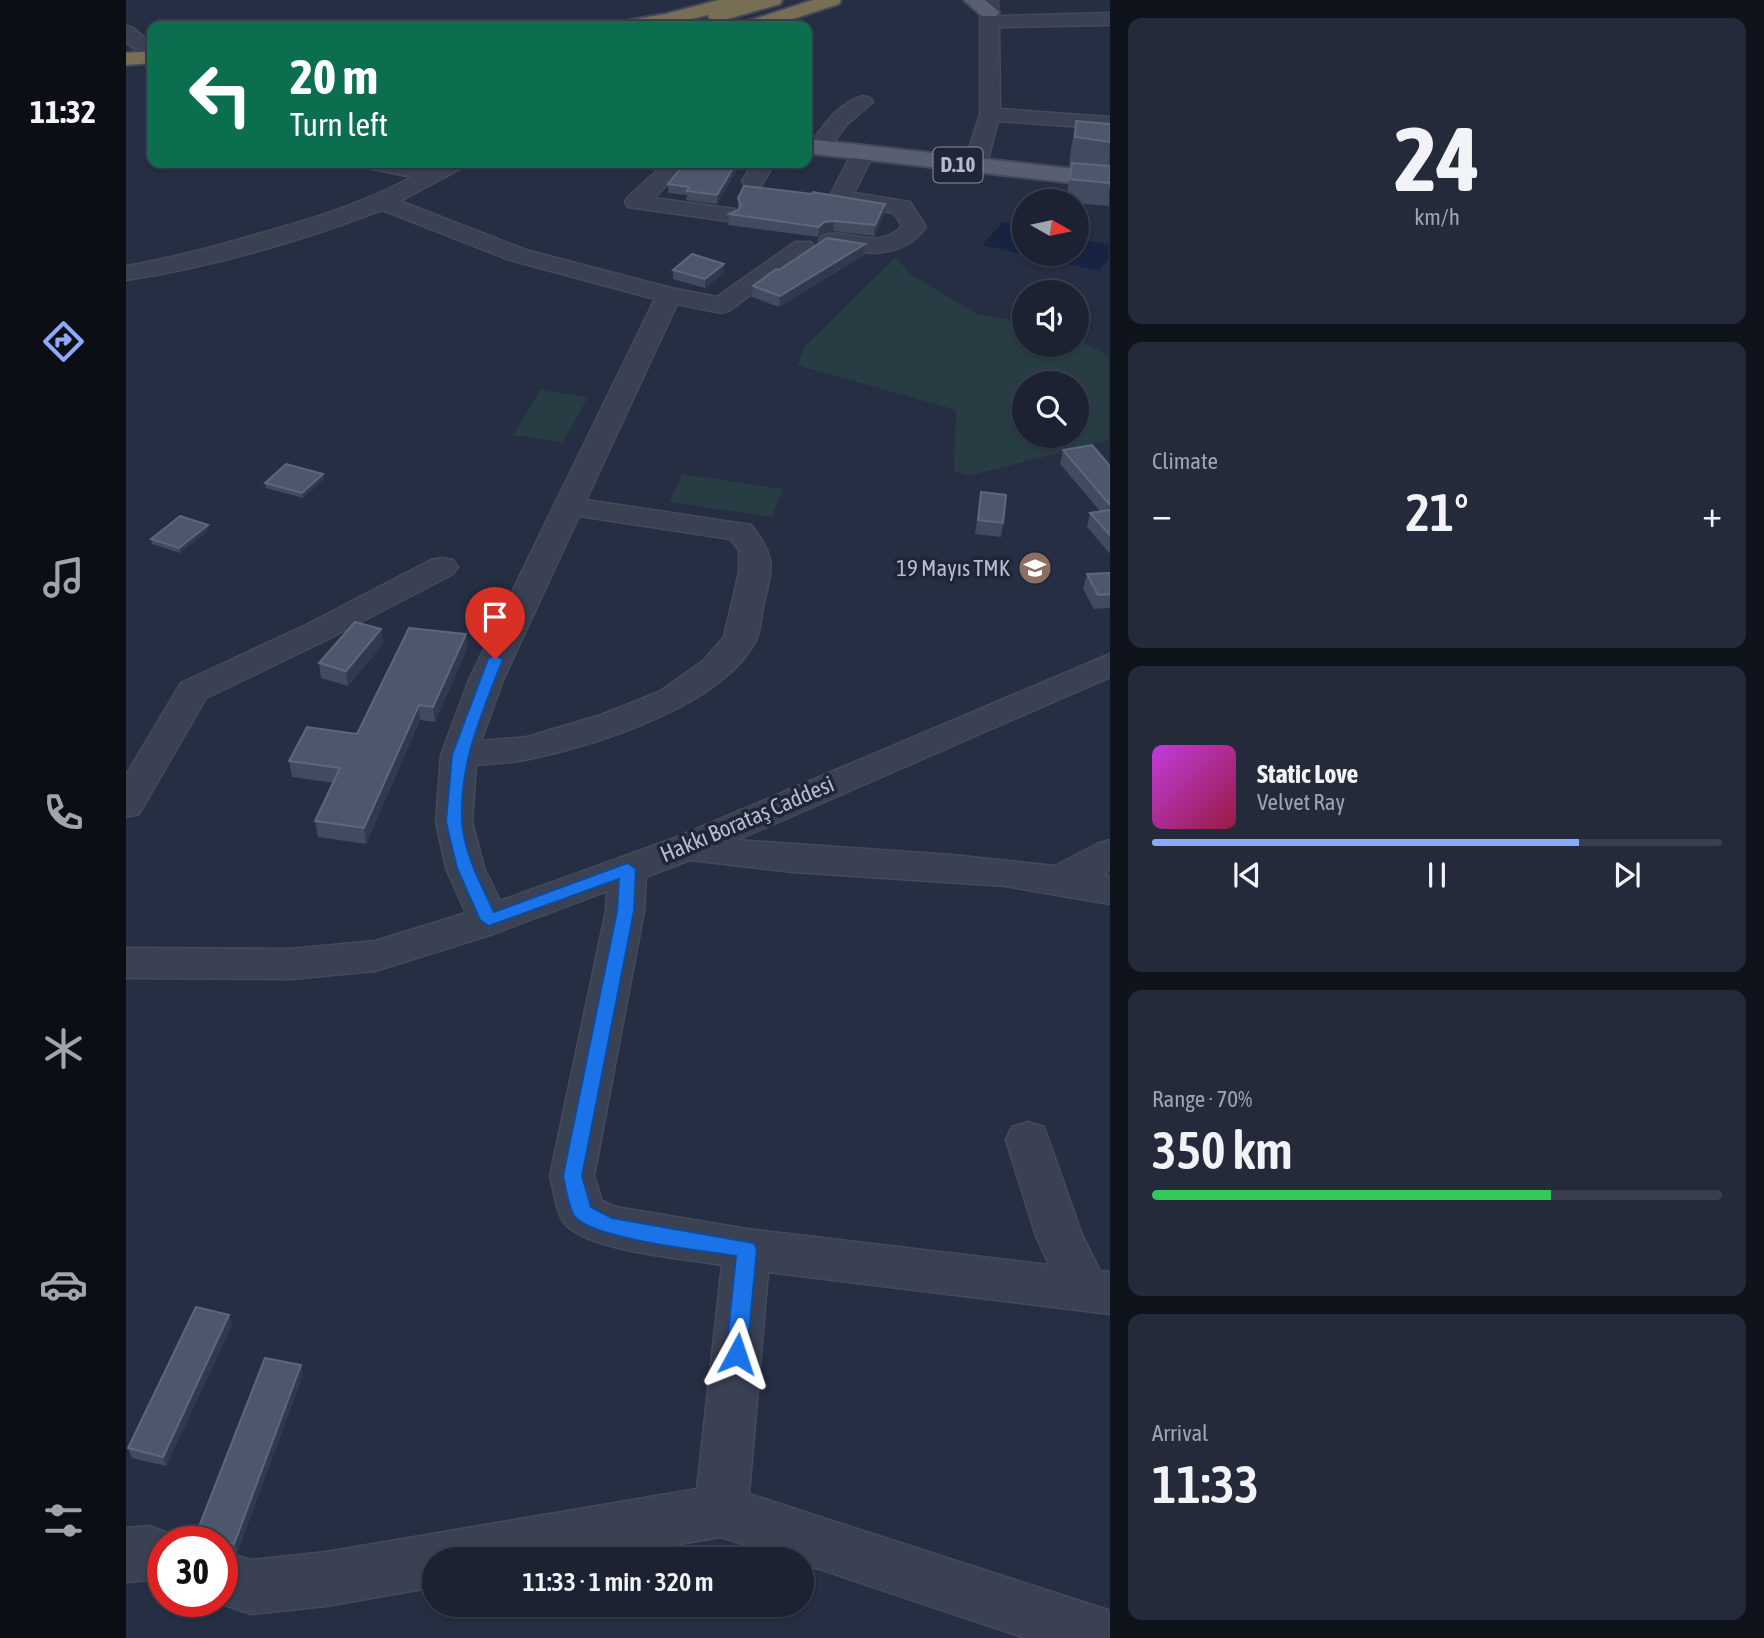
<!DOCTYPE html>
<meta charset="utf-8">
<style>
body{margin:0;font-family:"Asap Condensed",sans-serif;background:#252a3a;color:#f1f3f6;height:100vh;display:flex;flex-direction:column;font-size:26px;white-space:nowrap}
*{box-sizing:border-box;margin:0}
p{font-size:23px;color:#a0a4ac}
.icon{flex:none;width:38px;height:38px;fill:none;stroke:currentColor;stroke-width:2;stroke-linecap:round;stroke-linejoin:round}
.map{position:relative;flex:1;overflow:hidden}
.drawer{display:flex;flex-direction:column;gap:18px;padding:18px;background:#0f131c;width:654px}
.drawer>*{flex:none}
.banner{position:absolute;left:21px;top:21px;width:665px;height:147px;border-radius:14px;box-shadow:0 2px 5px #0004,0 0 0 2px #3a3f4d;background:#0b6e4f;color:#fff;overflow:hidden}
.needle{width:46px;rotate:99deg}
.tools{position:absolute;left:886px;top:189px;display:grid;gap:14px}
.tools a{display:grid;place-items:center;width:77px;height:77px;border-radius:50%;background:#1c2232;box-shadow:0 2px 5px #0004,0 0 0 2px #3a3f4d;font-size:35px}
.speed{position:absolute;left:21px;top:1526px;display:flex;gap:14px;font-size:35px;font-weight:700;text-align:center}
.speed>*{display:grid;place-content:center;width:91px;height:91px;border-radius:50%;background:#1c2232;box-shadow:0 2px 5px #0004,0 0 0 2px #3a3f4d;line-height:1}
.speed .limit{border:10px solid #d22;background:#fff;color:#111}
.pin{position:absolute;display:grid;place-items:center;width:60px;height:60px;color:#fff;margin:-72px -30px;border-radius:50% 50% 50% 0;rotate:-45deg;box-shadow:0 0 7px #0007}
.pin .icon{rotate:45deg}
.me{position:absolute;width:77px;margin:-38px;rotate:5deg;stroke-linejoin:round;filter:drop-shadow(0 0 5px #0008)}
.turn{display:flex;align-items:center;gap:24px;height:147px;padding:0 28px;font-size:32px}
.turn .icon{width:91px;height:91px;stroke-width:2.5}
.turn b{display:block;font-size:49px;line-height:60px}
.big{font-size:52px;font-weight:600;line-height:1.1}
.drawer .card{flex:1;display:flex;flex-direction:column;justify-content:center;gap:10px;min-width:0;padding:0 24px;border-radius:14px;background:#252a3a}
.drawer .dial{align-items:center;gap:0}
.dial b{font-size:91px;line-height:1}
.song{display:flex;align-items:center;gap:21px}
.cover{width:84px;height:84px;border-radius:10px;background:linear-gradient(135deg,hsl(290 70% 55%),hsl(340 70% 35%))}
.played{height:7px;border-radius:4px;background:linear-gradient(90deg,#8caafb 75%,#3a3f4d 75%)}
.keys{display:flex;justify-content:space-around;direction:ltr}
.heat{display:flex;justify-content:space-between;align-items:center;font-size:38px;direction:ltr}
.charge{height:10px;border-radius:5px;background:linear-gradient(90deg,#34c759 70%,#3a3f4d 0)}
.trip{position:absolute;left:296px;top:1547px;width:392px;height:70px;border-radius:35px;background:#1c2232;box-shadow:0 2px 5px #0004,0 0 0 2px #3a3f4d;font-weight:600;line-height:70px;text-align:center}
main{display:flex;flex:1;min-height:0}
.menu{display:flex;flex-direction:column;width:126px;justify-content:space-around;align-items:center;background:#0b0e14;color:#a0a4ac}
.menu .icon{width:49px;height:49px}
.menu .current{color:#8caafb}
.menu b{font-size:32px;color:#f1f3f6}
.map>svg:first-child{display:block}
.green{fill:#273d43;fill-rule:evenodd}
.water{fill:#172441}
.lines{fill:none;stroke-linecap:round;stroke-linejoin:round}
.minor-casing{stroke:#434a5b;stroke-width:3}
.major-casing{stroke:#434a5b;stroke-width:4}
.highway-casing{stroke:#414959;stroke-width:4}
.minor{fill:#394152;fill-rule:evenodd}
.major{fill:#585f72;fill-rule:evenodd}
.highway{fill:#786e56;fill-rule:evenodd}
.wall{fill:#404b60}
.shaded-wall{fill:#303a4f}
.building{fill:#4d576c;stroke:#5d677b;stroke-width:2}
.route{fill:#1a73e8;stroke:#114b97;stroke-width:2}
.labels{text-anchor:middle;stroke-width:7;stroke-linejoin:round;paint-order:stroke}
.shield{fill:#1e2637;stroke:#888f9f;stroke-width:2}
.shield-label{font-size:21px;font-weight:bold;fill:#b6bccc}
.poi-label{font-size:23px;fill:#b6bccc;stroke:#1e2637;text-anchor:end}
.street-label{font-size:23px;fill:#b6bccc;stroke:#1e2637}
</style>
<main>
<nav class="menu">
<b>11:32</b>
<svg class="icon current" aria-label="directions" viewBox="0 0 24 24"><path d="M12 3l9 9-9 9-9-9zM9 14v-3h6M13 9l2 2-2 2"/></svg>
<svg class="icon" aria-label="music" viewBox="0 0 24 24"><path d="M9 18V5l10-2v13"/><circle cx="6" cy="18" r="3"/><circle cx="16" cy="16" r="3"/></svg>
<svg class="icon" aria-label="phone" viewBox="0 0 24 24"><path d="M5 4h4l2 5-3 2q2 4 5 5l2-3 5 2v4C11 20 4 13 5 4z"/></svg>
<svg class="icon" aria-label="climate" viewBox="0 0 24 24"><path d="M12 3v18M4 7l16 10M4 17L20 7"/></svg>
<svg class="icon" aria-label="car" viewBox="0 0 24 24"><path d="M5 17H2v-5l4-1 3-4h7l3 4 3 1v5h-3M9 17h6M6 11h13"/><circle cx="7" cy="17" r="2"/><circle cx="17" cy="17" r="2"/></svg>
<svg class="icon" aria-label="filters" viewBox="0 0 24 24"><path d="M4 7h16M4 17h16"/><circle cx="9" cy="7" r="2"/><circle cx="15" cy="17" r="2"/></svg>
</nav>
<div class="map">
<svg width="984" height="1638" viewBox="0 0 984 1638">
<rect width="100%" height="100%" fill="#252e42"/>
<path class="green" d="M770,257L784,274L852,315L898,321V345H950V339L983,356V440L842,476L828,471L830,410L671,365L679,346ZM898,383H950V436H898Z
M414,390L462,397L437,442L387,435Z
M556,474L657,489L646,517L543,502Z"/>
<path class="water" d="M877,222L898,226V254H950V238L983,245V258L973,271L856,245Z"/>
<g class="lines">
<defs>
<path id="minor" d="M854,0H872V16L984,13V25L873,27L874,109L984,117V129L872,121L862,159L859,164H843L840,159L854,114Z
M0,26L7,28L26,44V53H13L0,42Z
M737,96L744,98L747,102L721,124L706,145H690L687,140C699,123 716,101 737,96Z
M737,147L745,148L748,153L728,193L784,202L800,227C775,262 733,254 697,245L693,240L697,235C724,228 752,252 776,226L768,213L714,205L706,203L703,198L726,153L729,148Z
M238,163H283L305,167L312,163H339L336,168L274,201L400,250L545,288L591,297L669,242H685L689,247L604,310L595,313L551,304L460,500L625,525C650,559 647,563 638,603C635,615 635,630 630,640C599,704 469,746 403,759C386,763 368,763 350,765L346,822L358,868L374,901L549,838L984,654V677L611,840L826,855L929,866L971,844L984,840V870L975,875L984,876V904L879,886L667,872L564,860L520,877L518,911L468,1176L476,1201L490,1207L621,1229L923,1265L910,1236L880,1140L886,1127L902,1122L918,1127L956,1235L974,1271L984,1272V1314L642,1272L623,1494L982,1610L984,1638H899L676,1563V1559H663L595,1537L465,1559H308V1587L200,1606L125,1614L87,1601H96V1551L125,1560L200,1552L571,1489L596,1265C558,1258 470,1252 442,1227C430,1217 428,1190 424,1176L480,911L481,891L364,935L249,971L165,979L0,978V948L165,949L249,941L340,913L320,868L310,822L315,755L343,680L529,299L384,260L256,210C174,241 86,267 0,280V266C47,258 90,246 136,233C189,218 238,203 286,177L241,168ZM453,516L604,539L613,550V572L598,637L577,661L533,692L475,715L401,737L355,741L377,680Z
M539,163H562L528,198L609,209L612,214L609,219L601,221L502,207L499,202L502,197Z
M627,163H649L635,186H619L616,181Z
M316,558L327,560L332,567L327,574L202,639L80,698L13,814L0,817V775L55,683L180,625L305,560Z
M23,1526L56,1538L57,1542H37V1584L23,1580L0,1582V1528Z"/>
<path id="major" d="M838,0H859L873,12L870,16H856Z
M681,139L984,173V187L681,153Z"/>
<path id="highway" d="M593,0H656L654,4L591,22L584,20L582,15L537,26H490L493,22L539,14Z
M687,0H715L713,4L645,26H616L619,22Z
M26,51V63L0,65V53Z"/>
</defs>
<use href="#minor" class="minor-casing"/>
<use href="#major" class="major-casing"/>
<use href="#highway" class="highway-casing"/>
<use href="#minor" class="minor"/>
<use href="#major" class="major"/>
<use href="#highway" class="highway"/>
</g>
<path class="wall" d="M950,121L984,124L983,206L950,203V201H940L945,166H943L945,149Z
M559,163H615L591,204L560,200L561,195L542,193V184Z
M612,198L758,214L748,236L707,231L697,232L692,237L602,225L603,214L612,210Z
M738,255L653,307L626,297L627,286L653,270Z
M547,270L598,273L579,288L547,279Z
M937,450L984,466V554L961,527L964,513L974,511L934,464Z
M198,479L177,498L140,488L139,483Z
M855,492L877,523L875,537L849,534Z
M83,530L54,553L26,544L25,539Z
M984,573V608L968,609L957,589L961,574Z
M255,629L257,644L222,686L195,678L193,663Z
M340,634L341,649L309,722L294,720L240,844L192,837L189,821L208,783L166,777L163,761L231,734Z
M106,1325L40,1466L6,1458L2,1448Z
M177,1375L111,1553L96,1549V1542H67Z"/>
<path class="shaded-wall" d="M610,163H615L591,204V195Z
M759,204L758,214L748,236L749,225Z
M708,221L707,231L697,232L692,237L693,227L698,222Z
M739,244L738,255L653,307L654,296Z
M598,264V273L579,288V279Z
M197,474L198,479L177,498L176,493Z
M82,525L83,530L54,553L53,548Z
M255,629L257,644L222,686L220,671Z
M340,634L341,649L309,722L307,707Z
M293,705L294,720L240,844L238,828Z
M103,1315L106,1325L40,1466L37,1457Z
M175,1365L177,1375L111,1553L108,1544Z"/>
<path class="building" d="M950,121L984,124V142L949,137Z
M559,163H610L591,195L561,191L563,187L542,184Z
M946,163L984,166V183L944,179Z
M618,186L686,194L687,192L759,204L749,225L708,221L698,222L693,227L603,214L612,210L615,205L612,198Z
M701,238L739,244L654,296L627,286L650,269L653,270Z
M566,254L598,264L579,279L547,270Z
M966,445L984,466V505L937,450Z
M160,464L197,474L176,493L139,483Z
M855,492L880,495L877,523L852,520Z
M984,510V535L964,513Z
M54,516L82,525L53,548L25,539Z
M984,573V594L972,595L961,574Z
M229,622L255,629L220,671L193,663Z
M283,628L340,634L307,707L293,705L238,828L189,821L214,768L163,761L181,727L231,734Z
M70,1307L103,1315L37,1457L2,1448Z
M139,1358L175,1365L108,1544L91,1540V1542H67Z"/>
<path class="route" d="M369,655L377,659C356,714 334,760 336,820C337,851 355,884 368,912L496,865L502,863L510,869L508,911L456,1176L465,1207L486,1218L628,1243L631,1249L621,1354L618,1360L611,1363L603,1360L600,1354L610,1256C578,1251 467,1239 449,1217C442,1208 440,1188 437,1176L491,911L493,879L363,926L354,920L331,868L320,822L326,755L362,659Z"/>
<defs>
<symbol id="school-disc" viewBox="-11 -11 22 22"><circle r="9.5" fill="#8d6e63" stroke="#1e2637"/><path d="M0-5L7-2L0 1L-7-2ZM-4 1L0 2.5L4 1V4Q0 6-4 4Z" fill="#fff"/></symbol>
</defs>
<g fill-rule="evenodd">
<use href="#school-disc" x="890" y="549" width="38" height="38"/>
</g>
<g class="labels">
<rect class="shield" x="807.5" y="147.5" width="49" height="35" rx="5"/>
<g class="shield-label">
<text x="832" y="172">D.10</text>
</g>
<g class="poi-label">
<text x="884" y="576">19 Mayıs TMK</text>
</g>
<g class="street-label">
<text transform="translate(621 819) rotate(-23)" y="8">Hakkı Borataş Caddesi</text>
</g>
</g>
</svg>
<div class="tools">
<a><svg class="needle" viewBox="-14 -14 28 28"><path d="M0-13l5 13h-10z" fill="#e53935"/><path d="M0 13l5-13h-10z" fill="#a0a4ac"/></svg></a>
<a><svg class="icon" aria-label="sound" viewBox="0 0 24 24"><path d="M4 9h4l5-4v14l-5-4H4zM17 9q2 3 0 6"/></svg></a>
<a><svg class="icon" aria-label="search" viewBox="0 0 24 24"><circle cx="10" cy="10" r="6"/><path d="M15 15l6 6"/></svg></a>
</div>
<div class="speed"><div class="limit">30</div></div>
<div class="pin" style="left:369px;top:659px;background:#d93025"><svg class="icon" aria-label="arrive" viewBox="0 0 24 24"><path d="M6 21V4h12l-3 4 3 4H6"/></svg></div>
<svg class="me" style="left:611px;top:1354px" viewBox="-20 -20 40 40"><path d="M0-17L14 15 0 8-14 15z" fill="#1a73e8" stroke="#fff" stroke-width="4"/></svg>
<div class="trip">11:33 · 1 min · 320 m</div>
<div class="banner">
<div class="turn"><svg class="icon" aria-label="left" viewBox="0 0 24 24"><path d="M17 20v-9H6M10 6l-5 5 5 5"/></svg><div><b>20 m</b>Turn left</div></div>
</div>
</div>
<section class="drawer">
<div class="card dial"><b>24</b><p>km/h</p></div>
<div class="card"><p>Climate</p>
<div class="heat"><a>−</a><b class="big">21°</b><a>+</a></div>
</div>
<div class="card">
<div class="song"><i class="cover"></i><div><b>Static Love</b><p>Velvet Ray</p></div></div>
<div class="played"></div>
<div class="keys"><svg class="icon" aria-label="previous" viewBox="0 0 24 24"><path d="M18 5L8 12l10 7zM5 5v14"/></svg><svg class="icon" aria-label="pause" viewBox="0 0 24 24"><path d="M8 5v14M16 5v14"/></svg><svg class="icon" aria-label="next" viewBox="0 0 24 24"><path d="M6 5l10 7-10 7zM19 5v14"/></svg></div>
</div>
<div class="card"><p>Range · 70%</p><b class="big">350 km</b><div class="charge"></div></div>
<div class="card"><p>Arrival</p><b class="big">11:33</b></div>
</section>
</main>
